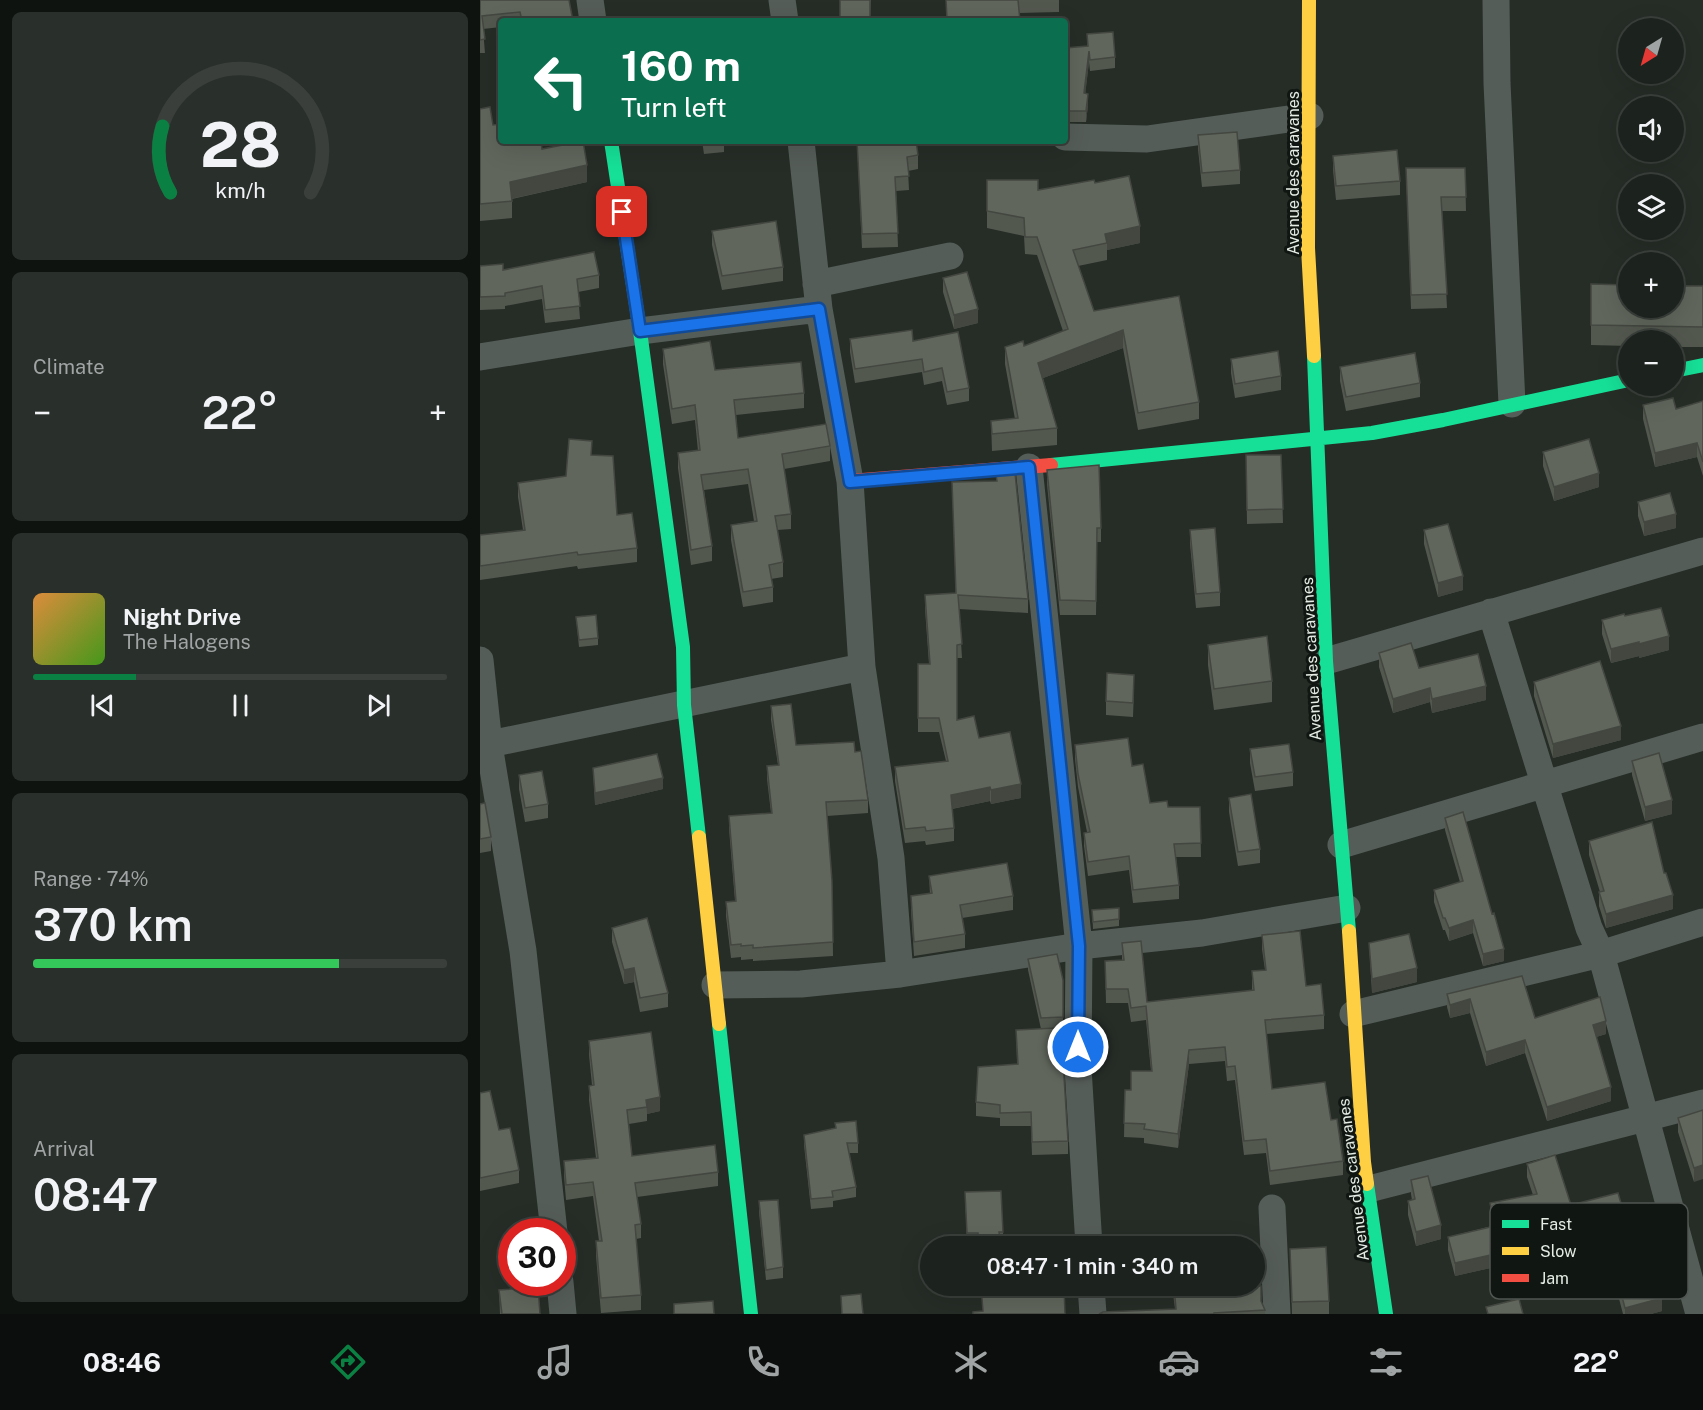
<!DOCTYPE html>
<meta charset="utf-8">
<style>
body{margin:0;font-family:"Public Sans",sans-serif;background:#292f2a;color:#f1f3f6;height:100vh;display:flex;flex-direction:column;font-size:22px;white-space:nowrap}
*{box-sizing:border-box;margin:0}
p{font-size:20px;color:#a0a4a4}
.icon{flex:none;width:33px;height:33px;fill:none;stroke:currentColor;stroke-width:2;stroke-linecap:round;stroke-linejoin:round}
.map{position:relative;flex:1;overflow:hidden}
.panel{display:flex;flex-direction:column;gap:12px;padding:12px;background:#0f1310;width:480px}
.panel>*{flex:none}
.guide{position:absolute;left:18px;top:18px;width:570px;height:126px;border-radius:6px;box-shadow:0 6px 24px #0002,0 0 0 2px #3a3f3b;background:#0b6e4f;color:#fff;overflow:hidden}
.needle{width:39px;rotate:217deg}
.buttons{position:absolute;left:1138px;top:18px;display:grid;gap:12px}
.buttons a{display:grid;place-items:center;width:66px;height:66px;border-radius:50%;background:#1c221d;box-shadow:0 6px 24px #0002,0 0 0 2px #3a3f3b;font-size:30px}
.speed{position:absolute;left:18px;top:1218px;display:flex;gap:12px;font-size:30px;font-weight:700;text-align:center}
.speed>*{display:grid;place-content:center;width:78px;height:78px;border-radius:50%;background:#1c221d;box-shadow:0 6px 24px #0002,0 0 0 2px #3a3f3b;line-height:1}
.speed .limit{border:9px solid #d22;background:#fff;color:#111}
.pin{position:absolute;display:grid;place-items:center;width:51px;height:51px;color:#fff;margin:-26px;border-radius:12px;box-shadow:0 3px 9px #0006}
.me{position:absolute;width:66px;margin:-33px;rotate:0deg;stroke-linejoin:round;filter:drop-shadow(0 0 4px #0008)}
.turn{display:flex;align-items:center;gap:21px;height:126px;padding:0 24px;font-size:27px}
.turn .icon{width:78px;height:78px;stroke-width:2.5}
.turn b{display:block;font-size:42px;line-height:51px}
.big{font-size:45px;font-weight:600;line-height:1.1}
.panel .widget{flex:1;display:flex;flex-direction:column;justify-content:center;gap:9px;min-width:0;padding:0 21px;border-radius:9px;background:#292f2a}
.panel .dial{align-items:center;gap:0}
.dial svg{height:156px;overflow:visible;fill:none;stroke:#3a3f3b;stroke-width:7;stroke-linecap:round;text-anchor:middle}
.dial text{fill:#f1f3f6;stroke:none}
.song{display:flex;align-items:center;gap:18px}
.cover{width:72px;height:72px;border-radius:9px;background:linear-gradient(135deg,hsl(30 70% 55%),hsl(100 70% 35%))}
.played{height:6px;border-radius:3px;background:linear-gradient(90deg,#0b8043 25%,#3a3f3b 25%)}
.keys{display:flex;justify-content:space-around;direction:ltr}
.heat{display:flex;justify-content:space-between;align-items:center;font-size:33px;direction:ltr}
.charge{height:9px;border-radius:4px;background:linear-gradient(90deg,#34c759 74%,#3a3f3b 0)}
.trip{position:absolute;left:440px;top:1236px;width:345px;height:60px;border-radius:30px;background:#1c221d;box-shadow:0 6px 24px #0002,0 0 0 2px #3a3f3b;font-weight:600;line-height:60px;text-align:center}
.menu{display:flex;height:96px;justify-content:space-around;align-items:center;background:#0b0e0c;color:#a0a4a4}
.menu .icon{width:42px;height:42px}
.menu .selected{color:#0b8043}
.menu b{font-size:27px;color:#f1f3f6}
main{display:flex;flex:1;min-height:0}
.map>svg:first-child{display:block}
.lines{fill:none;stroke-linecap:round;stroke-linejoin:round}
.street{stroke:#555d59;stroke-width:27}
.fast{stroke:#16e098;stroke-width:14}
.slow{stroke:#ffcf43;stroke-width:14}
.jam{stroke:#f24e42;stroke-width:14}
.wall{fill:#53584f}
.shaded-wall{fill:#434740}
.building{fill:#60665c;stroke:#434740;stroke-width:1.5}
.route-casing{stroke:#114b97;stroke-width:15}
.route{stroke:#1a73e8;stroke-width:10}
.labels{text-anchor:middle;stroke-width:6;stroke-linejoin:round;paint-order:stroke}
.street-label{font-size:16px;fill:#e4ece5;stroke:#101611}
.key{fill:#101611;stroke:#505651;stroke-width:1.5}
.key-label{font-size:16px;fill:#e4ece5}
</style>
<main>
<section class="panel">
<div class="widget dial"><svg viewBox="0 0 100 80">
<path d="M14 69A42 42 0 1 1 86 69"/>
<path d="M14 69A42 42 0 0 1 10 35" stroke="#0b8043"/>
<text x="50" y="56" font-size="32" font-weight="700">28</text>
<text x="50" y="72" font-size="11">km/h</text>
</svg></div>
<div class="widget"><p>Climate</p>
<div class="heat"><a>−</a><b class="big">22°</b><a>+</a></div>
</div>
<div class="widget">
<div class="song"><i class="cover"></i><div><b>Night Drive</b><p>The Halogens</p></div></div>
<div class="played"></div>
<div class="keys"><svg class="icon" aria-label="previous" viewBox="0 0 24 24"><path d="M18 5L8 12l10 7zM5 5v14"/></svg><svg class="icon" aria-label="pause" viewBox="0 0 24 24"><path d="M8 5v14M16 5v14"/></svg><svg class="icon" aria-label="next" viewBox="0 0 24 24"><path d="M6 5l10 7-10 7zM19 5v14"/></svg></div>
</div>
<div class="widget"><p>Range · 74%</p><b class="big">370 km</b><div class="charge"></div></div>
<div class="widget"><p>Arrival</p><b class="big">08:47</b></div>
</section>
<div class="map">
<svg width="1223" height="1314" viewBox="0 0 1223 1314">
<rect width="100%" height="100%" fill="#262d27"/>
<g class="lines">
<path class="street" d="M110,0L113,21
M302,0L305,21
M1016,0L1017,83L1032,404
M585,137L667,139L830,116
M321,141L339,309L370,481L382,667L411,858L420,974
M336,284L470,256
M0,357L160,331L339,309
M549,467L599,946L598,1068L609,1246
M1011,612L1109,928L1121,954L1219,1314
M0,660L9,745L43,951L74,1232
M846,661L1223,551
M0,746L382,667
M861,845L1223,737
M235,985L321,984L420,974L599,946L722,933L867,908
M873,1014L1121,954L1223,922
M889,1189L1223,1103
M792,1208L797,1314
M80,1282L83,1314
M611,1286L613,1314"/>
<path class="fast" d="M131,141L160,331L203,647L204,705L219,837
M834,356L846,661L869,931
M1194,371L1223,365
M571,465L892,433L963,420L1149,380
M239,1024L271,1314
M887,1184L906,1314"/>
<path class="slow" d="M829,0L828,248L834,356
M219,837L239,1024
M869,931L884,1162L887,1184"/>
<path class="jam" d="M370,481L571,465"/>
</g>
<path class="wall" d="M0,0L93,21H21V27L3,29L5,53H0Z
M360,0H391L390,21H360Z
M466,0H579V12L539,13L466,19Z
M607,34L635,57V68L610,71L609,62L605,94L608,105L606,122H585V48L607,46Z
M0,109L13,125L62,149L107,182L32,199V218L0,221Z
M718,135L760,170V184L722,187L718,149Z
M222,141H244V152L224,154Z
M377,141L438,155V169L428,171L429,190L416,191L418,247L382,248Z
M853,156L920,181V195L856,200L853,170Z
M926,168H985L986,211H962L967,308L931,309Z
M507,180L558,190L615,183L660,243L627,250V260L598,266L614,311L699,296L719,402V419L658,430L643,348L563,378L577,428V445L512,451L511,421L535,419L525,364V347L544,346L583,331L557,255L545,254L544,236L507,228Z
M232,231L303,267V281L242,290L232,245Z
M0,266L23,270L119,275V288L98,292L100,319L65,323L62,299L25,306V309L0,310Z
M463,278L498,323L474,329L463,292Z
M1111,284L1223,286V347H1194V340H1149V346L1111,345Z
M370,339L433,341L489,388V401L467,405L462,381L444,385L442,372L375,383L370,352Z
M183,349L235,370L324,393V408L256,415L258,438L350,446V461L304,469L311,514V529L297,530L303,562V577L291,579L293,587V602L263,607L251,540V525L274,521L268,484L224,490L232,546V561L211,565L198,468V453L218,451L215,420L192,424L183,364Z
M751,359L801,376V390L755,398L751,373Z
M860,367L940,383V397L866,411L860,381Z
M1223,401V476L1217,457L1175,467L1163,419V405L1196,409Z
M1063,452L1119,487L1074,501L1063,466Z
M112,455L137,515L157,548V562L98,569L97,566L0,580V535L43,530L38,497V483L86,476Z
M766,455H801L803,523L767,524Z
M567,470L621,528V542H617L616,615H580L567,484Z
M516,475L548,599V613L479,609L482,658H477V720L499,738L541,798L511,804L510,801L472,809L474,828V841L446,845L445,841L425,843L415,781V767L466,761L459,732H438V664H449L445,609V595L475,593L516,481Z
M1158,502L1196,528L1164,536L1158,516Z
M710,530L740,592V606L716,608L710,544Z
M944,530L983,590L958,597L944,544Z
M1145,616L1189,650L1159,658V656L1131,663L1122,634V620Z
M96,617L118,638V645L99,647Z
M728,645L792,681V702L734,710L728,665Z
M899,653L939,668L1006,700L952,713L950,702L913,713L899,667Z
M1054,682L1141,740L1073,758L1054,696Z
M654,689L653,717L626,715V701Z
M291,706L316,745L375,752L388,800V813L347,816L352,881L353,956L273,961V959L261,960V957L251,958L246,916V902L255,901L249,829V816L291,813L287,779V766L298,765L291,720Z
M595,745L652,766L670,803L688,807H720L721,857H696L699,885V899L653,903L649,870L608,876L604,846V833L607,832L598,787L595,759Z
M770,749L813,772V786L775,791L770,763Z
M1152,761L1192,814L1165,821L1152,775Z
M113,768L183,789L115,805Z
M39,775L68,804V818L45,822L39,789Z
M749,798L780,849V863L758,866L749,812Z
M0,804L11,837V851L0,853Z
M965,818L1024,961L1003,966L993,933L969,941L965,930H963L954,902V890L980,882L965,830Z
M1109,841L1193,909L1126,928L1119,906V892H1120L1109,855Z
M449,876L533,896V910L482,918L485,934V948L434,956L431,910V896L450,894Z
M612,910L639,919V926L613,929Z
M132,928L188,993V1007L160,1012L154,982L144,984L132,942Z
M782,935L826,986L844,1015V1029L786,1034L792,1089L851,1120L863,1161V1175L790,1185L786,1153L764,1155L755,1080L747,1081L745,1061L709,1064L698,1148L664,1143V1138L644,1137L645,1090H651L671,1071L666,1020L651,1022L648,1003H626L625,961L642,960V943L667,1002L772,991V971L785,970L782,949Z
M889,943L937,982L892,993Z
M548,959L583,980V1029H576L578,1060L588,1141V1154L552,1155L551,1126H520V1118L496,1116V1102L537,1064L536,1030L561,1029L548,970Z
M967,994L1055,1018L1126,1034L1116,1037L1131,1101L1067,1121L1045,1053L1006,1066L990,1013L970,1018L967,1007Z
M109,1041L180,1111L167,1114V1121L149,1124L152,1156L238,1172V1186L157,1197L161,1224V1238L156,1239L161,1295V1310L121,1313L116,1256V1241H119L113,1196L86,1200L84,1176V1161L116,1158L109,1100V1086L112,1085L109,1055Z
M0,1093L39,1170V1183L0,1191Z
M1223,1110L1214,1182L1198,1132V1118Z
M355,1123L378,1143V1153H369L376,1187V1197L353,1201V1207L331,1209L324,1145V1135L355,1128Z
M1047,1164L1091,1205L1145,1217L1182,1311L1171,1314H1143L1132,1272L1118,1275L1111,1248L1051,1262L1050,1259L975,1276L968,1250V1237L1012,1226L1010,1216V1203L1053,1195L1047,1177Z
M931,1180L961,1239L936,1246L928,1215V1201L932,1200L931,1194Z
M485,1192L523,1232V1246H487Z
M279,1201L303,1267V1278L286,1280L279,1212Z
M810,1249L849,1301V1314H812Z
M692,1286H721V1287L731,1290L781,1301L785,1310V1314H619L695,1309Z
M19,1290L60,1314H20Z"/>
<path class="shaded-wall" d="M609,51V62L604,105V93Z
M608,94V105L606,122V111Z
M107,165V182L30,199V182Z
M660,226V243L627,250V243L625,234Z
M498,309V323L474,329V315Z
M643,330V348L558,380V363Z
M1217,443V457L1175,467V453Z
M1119,473V487L1074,501V487Z
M1196,514V528L1164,536V522Z
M983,576V590L958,597V583Z
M1189,636V650L1159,658V644Z
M1159,642V656L1131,663V649Z
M1006,686V700L952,713V699Z
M950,688V702L913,713V699Z
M1141,726V740L1073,758V744Z
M183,778V789L115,805V793Z
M541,784V798L511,804V790Z
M510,787V801L471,809V795Z
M1192,800V814L1165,821V807Z
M1193,895V909L1126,928V914Z
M993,920V933L969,941V928Z
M1024,949V961L1003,966V954Z
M154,968V982L144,984V970Z
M937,968V982L892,993V979Z
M990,999V1013L970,1018V1005Z
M1126,1021V1034L1113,1038V1025Z
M1045,1040V1053L1006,1066V1052Z
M709,1050V1064L698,1148V1134Z
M1131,1087V1101L1067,1121V1107Z
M180,1097V1111L167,1114L166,1100Z
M1223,1165V1179L1214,1182V1168Z
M961,1225V1239L936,1246V1232Z
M1111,1235V1248L1051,1262V1249Z
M1050,1246V1259L975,1276V1263Z
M1132,1259V1272L1118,1275V1262Z
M1182,1298V1311L1171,1314H1145V1308Z"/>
<path class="building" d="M0,0H89L93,21H42L40,12L2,16L5,39L0,40Z
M360,0H390V18L360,17Z
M466,0H538L540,21H441L467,19Z
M633,32L635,57L610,60L609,51L604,93L608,94L606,111H585V48L608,46L607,34Z
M10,107L13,125L21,124V141H61L62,149L103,141L107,165L30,182L32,201L0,204V109Z
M757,132L760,170L722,173L718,135Z
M377,141H436L438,155L427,157L429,176L415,177L418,233L382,234Z
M917,150L920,181L856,186L853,156Z
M926,168H985L986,197H961L967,294L931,295Z
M649,176L660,226L625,234L627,243L593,250L614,311L699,296L719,402L658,413L643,330L558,363L577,428L512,434L511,421L538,418L525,347L543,341L544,346L588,329L557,237H545L544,218L507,211V180H558V190L614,180L615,183Z
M296,221L303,267L242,276L232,231Z
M114,252L119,275L97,279L100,306L65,310L62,286L25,293V296L0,297V266L23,264V270Z
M487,272L498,309L474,315L463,278Z
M1111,284L1149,285V308H1194V286H1223V327L1111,325Z
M432,330L433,341L478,332L489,388L467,392L462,368L444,372L442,359L375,369L370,339Z
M230,341L235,370L321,362L324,393L254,400L258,438L346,424L350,446L302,454L311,514L295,516L303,562L289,565L293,587L263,592L251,525L277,521L268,469L221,475L232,546L211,550L198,453L220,450L215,405L192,409L183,349Z
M798,351L801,376L755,384L751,359Z
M935,353L940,383L866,397L860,367Z
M1193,398L1196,409L1223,401V462L1217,443L1175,453L1163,405Z
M89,439L112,441L111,455L133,456L137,515L152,513L157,548L98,555L97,552L0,566V535L45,530L38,483L86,476Z
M1109,439L1119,473L1074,487L1063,452Z
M766,455H801L803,509L767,510Z
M619,465L621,528H617L616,601L580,600L567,470Z
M535,473L548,599L478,595L482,644L477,645V720L494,716L499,738L530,732L541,784L511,790L510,787L471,795L474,828L446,831L445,827L425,829L415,767L468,761L459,718H438V664H450L445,595L476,593L472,482L517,481L516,475Z
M1190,493L1196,514L1164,522L1158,502Z
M968,524L983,576L958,583L944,530Z
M735,528L740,592L716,594L710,530Z
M1181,608L1189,636L1159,644V642L1131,649L1122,620L1144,614L1145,616Z
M116,615L118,638L99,640L96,617Z
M787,636L792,681L734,689L728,645Z
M931,643L939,668L998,654L1006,686L952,699L950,688L913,699L899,653Z
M1120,661L1141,726L1073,744L1054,682Z
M627,673L654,675L653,703L626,701Z
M311,704L316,745L374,742L375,752L381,751L388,800L346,802L352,881L353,942L273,948V945L261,946V944L251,945L246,902L256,901L249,816L292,813L287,766L299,765L291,706Z
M648,738L652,766L663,764L670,803L687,801L688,807H720L721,843L694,844L699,885L653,890L649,856L608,862L604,833L610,832L598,774L595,745Z
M809,744L813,772L775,777L770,749Z
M1179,753L1192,800L1165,807L1152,761Z
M177,754L183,778L115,793L113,768Z
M62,771L68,804L45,808L39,775Z
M771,794L780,849L758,852L749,798Z
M5,803L11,837L0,839V804Z
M983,812L1012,914L1014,913L1024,949L1003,954L993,920L969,928L965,918H963L954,890L983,881L965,818Z
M1172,822L1184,873H1186L1193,895L1126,914L1119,892L1124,891L1109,841Z
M527,863L533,896L480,905L485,934L434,942L431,896L452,893L449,876Z
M639,908V919L613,922L612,910Z
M167,918L188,993L160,998L154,968L144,970L132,928Z
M820,931L826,986L841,984L844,1015L785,1020L792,1089L845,1082L851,1120L857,1119L863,1161L790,1171L786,1139L764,1141L755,1066L747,1067L745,1047L709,1050L698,1134L664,1129L665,1124L644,1123L645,1090H651V1071H672L666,1006L651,1008L648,989H626L625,961L644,960L642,943L661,941L667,1002L774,990L772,971L786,970L782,935Z
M929,934L937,968L892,979L889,943Z
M577,954L583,980V1017L561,1018L548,959Z
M1042,976L1055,1018L1120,997L1126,1021L1113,1025L1131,1087L1067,1107L1045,1040L1006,1052L990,999L970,1005L967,994Z
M576,1028L578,1060H583L588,1141L552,1142L551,1112L520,1113V1105L496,1102L498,1067L538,1064L536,1030Z
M171,1032L180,1097L166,1100L167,1107L147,1110L152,1156L235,1145L238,1172L155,1183L161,1224L155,1225L161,1295L121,1298L116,1241H122L113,1182L86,1185L84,1161L118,1158L109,1086L114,1085L109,1041Z
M10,1091L19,1130L30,1128L39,1170L0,1178V1093Z
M1223,1110V1165L1214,1168L1198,1118Z
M376,1121L378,1143H367L376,1187L352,1191L353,1197L331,1199L324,1135L356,1128L355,1123Z
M1075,1155L1091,1205L1138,1193L1145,1217L1160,1213L1182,1298L1145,1308L1132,1259L1118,1262L1111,1235L1051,1249L1050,1246L975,1263L968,1237L1015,1226L1010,1203L1057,1194L1047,1164Z
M948,1176L961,1225L936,1232L928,1201L935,1199L931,1180Z
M521,1191L523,1232H519L521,1246H499L498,1233H487L485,1192Z
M298,1200L303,1267L286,1270L279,1201Z
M846,1247L849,1301L812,1302L810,1249Z
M501,1286H584L585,1314H493V1312L503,1311Z
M694,1286H721V1287L730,1286L731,1290L781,1286V1301L785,1310L734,1313V1314H619L623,1312L696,1309Z
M58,1287L60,1314H22L19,1290Z
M381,1294L383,1314H362L361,1296Z
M1039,1299L1043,1314H1008L1006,1307Z
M233,1301L234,1314H194V1304Z"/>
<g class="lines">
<defs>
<path id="route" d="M142,212L160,331L339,309L370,482L549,467L599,946L598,1047"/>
</defs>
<use href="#route" class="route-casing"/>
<use href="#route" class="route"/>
</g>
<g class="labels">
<g class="street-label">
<text transform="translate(813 173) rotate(-90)" y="6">Avenue des caravanes</text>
<text transform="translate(831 659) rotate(-93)" y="6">Avenue des caravanes</text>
<text transform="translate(873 1180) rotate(-97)" y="6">Avenue des caravanes</text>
</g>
</g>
<rect x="1010" y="1203" width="198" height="96" rx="9" class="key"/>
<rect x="1022" y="1220" width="27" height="8" fill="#16e098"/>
<rect x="1022" y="1247" width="27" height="8" fill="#ffcf43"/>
<rect x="1022" y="1274" width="27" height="8" fill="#f24e42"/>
<g class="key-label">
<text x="1060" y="1230">Fast</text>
<text x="1060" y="1257">Slow</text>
<text x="1060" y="1284">Jam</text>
</g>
</svg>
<div class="buttons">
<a><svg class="needle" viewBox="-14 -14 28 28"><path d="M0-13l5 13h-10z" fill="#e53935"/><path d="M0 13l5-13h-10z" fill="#a0a4a4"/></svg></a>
<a><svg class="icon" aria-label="sound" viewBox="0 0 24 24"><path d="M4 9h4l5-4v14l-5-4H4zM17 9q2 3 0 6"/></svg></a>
<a><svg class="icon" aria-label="layers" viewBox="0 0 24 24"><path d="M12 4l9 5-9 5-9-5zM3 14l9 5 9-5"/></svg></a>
<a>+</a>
<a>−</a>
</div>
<div class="speed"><div class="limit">30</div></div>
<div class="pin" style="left:142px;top:212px;background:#d93025"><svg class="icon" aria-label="arrive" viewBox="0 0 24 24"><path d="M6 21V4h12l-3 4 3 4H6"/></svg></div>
<svg class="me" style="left:598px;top:1047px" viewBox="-20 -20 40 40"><circle r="17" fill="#1a73e8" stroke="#fff" stroke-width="3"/><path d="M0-11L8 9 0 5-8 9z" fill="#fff"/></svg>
<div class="trip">08:47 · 1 min · 340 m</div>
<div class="guide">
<div class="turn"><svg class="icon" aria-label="left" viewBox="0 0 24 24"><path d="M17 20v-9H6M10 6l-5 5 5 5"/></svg><div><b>160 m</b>Turn left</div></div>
</div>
</div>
</main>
<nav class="menu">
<b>08:46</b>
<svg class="icon selected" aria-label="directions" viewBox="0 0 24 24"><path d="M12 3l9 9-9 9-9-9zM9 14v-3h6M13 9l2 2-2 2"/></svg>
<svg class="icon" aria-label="music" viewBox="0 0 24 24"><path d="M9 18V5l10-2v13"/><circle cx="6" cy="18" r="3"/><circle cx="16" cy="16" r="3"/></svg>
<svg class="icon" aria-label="phone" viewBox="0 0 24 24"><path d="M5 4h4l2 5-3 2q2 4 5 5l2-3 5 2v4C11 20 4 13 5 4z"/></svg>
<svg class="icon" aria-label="climate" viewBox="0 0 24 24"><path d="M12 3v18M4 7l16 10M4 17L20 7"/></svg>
<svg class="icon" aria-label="car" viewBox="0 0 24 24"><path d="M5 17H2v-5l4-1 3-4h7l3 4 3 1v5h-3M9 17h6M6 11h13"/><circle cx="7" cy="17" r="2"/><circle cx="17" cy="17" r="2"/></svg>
<svg class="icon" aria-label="filters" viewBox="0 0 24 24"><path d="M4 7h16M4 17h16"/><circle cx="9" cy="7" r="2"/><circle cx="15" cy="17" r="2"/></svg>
<b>22°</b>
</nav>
